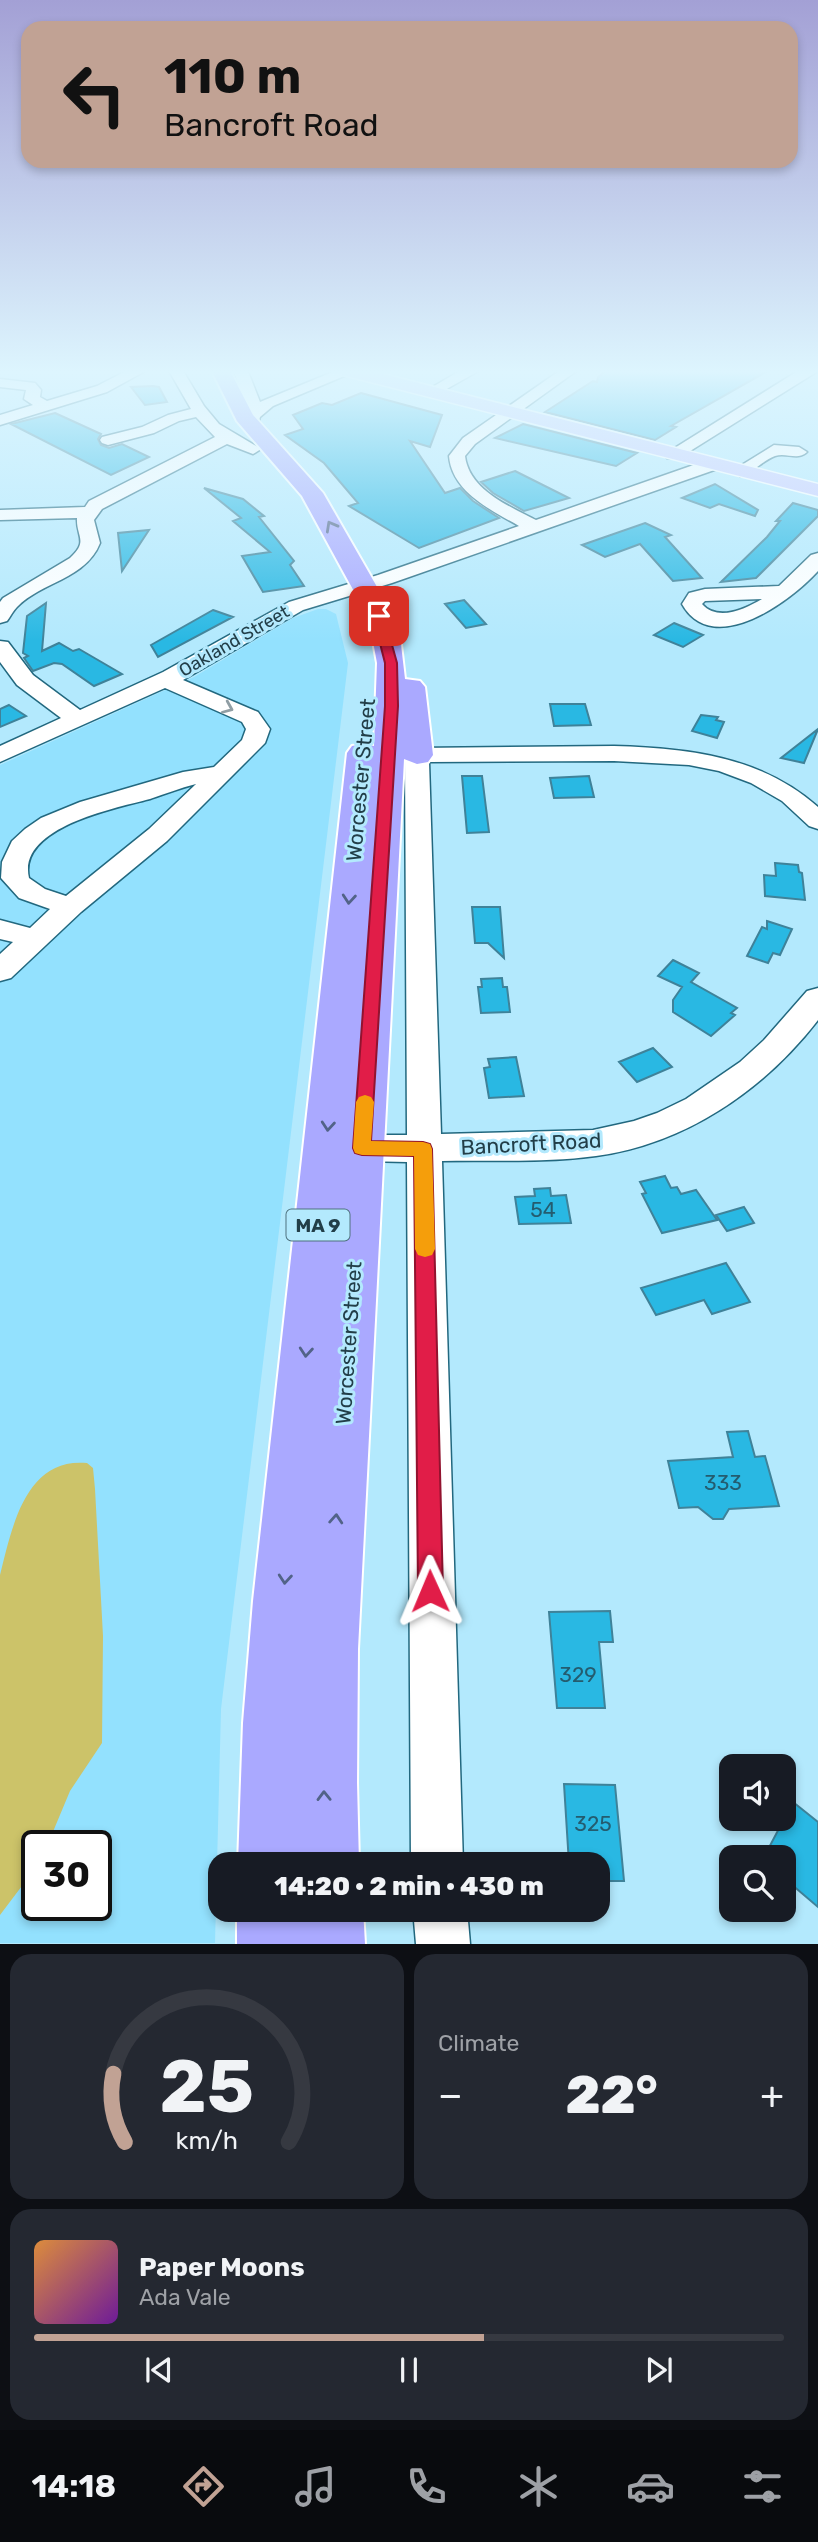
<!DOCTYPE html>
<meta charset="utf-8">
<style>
body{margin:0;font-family:Rubik,sans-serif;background:#242831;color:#f1f3f6;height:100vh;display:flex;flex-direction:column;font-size:26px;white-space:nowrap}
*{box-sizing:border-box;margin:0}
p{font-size:23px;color:#9ea1a6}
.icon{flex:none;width:38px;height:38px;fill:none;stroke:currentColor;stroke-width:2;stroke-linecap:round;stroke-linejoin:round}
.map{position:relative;height:1944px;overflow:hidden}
.details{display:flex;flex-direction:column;gap:10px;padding:10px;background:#0d0f14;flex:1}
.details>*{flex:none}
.banner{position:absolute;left:21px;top:21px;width:777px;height:147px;border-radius:21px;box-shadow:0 4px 10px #0003;background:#c1a294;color:#111;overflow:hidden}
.controls{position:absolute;left:719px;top:1754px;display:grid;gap:14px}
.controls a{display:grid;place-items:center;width:77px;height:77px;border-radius:14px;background:#171b24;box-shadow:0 4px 10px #0003;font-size:35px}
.speed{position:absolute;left:21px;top:1830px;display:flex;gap:14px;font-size:35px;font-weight:700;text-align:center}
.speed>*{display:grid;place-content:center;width:91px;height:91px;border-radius:50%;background:#171b24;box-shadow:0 4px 10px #0003;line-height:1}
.speed .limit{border:4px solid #111;border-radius:10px;background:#fff;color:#111}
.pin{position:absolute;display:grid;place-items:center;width:60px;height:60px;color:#fff;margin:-30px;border-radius:14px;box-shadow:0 4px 10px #0006}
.me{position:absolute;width:77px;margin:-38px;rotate:359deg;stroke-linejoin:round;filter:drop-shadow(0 0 5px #0008)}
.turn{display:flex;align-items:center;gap:24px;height:147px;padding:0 28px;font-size:32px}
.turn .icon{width:91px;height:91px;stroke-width:2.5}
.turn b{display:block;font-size:49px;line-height:60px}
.big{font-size:52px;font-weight:800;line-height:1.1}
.details .tile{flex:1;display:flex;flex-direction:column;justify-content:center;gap:10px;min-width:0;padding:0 24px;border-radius:21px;background:#242831}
.details .dial{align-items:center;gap:0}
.dial svg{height:182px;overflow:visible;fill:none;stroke:#363941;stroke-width:7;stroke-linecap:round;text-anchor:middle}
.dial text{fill:#f1f3f6;stroke:none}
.song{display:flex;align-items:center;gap:21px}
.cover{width:84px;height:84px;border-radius:10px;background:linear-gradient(135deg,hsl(30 70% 55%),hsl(280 70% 35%))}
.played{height:7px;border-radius:4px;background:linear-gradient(90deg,#c1a294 60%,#363941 60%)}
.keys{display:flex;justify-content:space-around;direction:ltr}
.heat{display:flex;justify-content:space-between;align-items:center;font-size:38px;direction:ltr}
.details .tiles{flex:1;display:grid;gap:10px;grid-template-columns:1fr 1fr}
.tile:last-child{grid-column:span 2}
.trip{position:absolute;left:208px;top:1852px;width:402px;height:70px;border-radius:21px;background:#171b24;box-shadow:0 4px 10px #0003;font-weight:800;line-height:70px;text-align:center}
.tab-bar{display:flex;height:112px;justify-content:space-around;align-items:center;background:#090b0e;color:#9ea1a6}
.tab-bar .icon{width:49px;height:49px}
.tab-bar .active{color:#c1a294}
.tab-bar b{font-size:32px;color:#f1f3f6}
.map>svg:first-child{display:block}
.built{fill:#93e1fe;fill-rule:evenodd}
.green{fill:#ccc369}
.building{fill:#29b8e3;stroke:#3f8299;stroke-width:2}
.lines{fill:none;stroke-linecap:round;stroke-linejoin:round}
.minor-casing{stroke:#22687f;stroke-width:3}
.major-casing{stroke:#fff;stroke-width:3}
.highway-casing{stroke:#fff;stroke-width:4}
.minor{fill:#fff;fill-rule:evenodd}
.major{fill:#cccbff;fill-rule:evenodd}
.highway{fill:#aaa9ff;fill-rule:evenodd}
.oneway{stroke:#526388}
.oneway2{stroke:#909ea4}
.route{fill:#e11d48;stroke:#92132f;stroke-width:2}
.slow{fill:#f59e0b}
.labels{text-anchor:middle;stroke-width:6;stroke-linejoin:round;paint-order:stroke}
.far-street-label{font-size:18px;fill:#223e48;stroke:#b3e9fd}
.shield{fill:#b3e9fd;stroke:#4e717e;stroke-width:2}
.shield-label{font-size:19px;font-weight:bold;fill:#223e48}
.street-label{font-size:21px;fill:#223e48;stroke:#b3e9fd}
.near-number-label{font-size:21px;fill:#245c6f}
</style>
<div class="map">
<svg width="818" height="1944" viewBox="0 0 818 1944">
<rect width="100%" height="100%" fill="#b3e9fd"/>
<path class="built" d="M318,609H326L336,614L348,663L221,1709L215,1943H0V765L194,677L293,618ZM37,1846H96V1906H37Z"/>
<path class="green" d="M87,1463L93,1468L95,1489L103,1636L102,1743L70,1791L47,1846H37V1866L0,1915V1575C12,1528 25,1457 87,1463Z"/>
<path class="building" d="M609,369H771L671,426L676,427L655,440L545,412L593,381L597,382L598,377Z
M153,386L159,387L167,402L145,405L131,387Z
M361,393L442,415L430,447L410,441L445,493L460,488L473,501L499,518L419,548L349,506L358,503L324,463L285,435L303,429L293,415L322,403L332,405Z
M55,413L101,434L98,439L101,445L109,448L122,444L149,457L111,475L11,424Z
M523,424L637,453L616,466L495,438Z
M515,471L569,498L524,511L493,493L481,482Z
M715,484L758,510L755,516L719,504L710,508L682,498Z
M204,488L243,499L264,516L259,517L294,561L290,565L304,586L263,592L242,556L270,552L233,521L241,518Z
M793,503L818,510V516L756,578L721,582L767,537L780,521H776Z
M645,523L671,535L665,537L702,578L673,581L640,544L605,557L582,545Z
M149,530L122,571L118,533Z
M464,600L486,624L466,628L445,604Z
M46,603L42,651L59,643L73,651L79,649L122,674L94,686L62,664L54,663L33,671L24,658L28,656L23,653L27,616Z
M213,610L233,617L158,657L151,645Z
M674,623L703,635L683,647L654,635Z
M550,704H585L591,725L554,726Z
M9,705L26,716L0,727V709Z
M701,715L718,717L716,720L724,722L717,738L692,731Z
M818,729L804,763L781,758Z
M462,776H482L489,832L467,833Z
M589,776L594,797L554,798L550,778Z
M775,863L798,865L799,872L802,873L805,900L765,896L764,875L776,876Z
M472,907H500L504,958L488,943H475Z
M767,921L792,929L780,955L773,953L768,963L747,956L762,927L767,929Z
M673,960L699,973L691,982L737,1008L731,1013L735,1015L711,1036L673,1012V1000L682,987L658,976Z
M502,978L503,987H507L510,1012L481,1013L478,987H482L481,979Z
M653,1048L672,1067L637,1082L619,1062Z
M516,1057L524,1096L489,1098L484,1068L490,1067L488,1059Z
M665,1176L671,1188L677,1187L681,1194L696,1190L717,1220L662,1233L642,1194L646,1193L640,1182Z
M550,1188L551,1196L566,1195L571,1223L519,1224L515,1197L535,1196L534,1189Z
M744,1207L754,1223L727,1231L716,1215Z
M726,1263L750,1302L712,1314L704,1300L656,1315L641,1288Z
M748,1431L755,1457L765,1456L779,1506L729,1509L723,1519H713L698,1507L679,1508L668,1461L733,1457L727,1432Z
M610,1611L613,1642H599L605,1708H557L549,1612Z
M564,1784L615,1785L624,1881H598V1864H569Z
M793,1802L818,1822V1907L784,1878V1857H764Z"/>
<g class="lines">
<defs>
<path id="minor" d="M130,369H149L107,392L0,425V415L33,405L24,399L26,390L0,387V379L35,383L41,390L40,397L47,401L97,386Z
M168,369H182L204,406L219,424L261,449L253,454L227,444L102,509L94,520L100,543C86,579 41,582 17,607C13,611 10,617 7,621L0,623V602L3,598L70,558C89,541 76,537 77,518L0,520V510L85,507L89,501L215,437L196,417L179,421L154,433L108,445L102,443L100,440L102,437L142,427L168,415L191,409Z
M233,369H247L260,402L340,369L356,371L273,406L260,417L257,429L251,431L243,426L246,407Z
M463,369H482L436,395L431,396L424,392Z
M562,369H579L475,444L465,456C469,490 509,506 536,520L708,460H720L722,464L720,468L392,583L303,610L183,680L258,712L270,729L265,743L167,841L81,912L11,978L0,981V954L13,942L0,939V920L30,928L50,909L19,898L1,878L2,862L12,841L25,829L41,818L80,802L183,772L214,767L242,740L246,729L242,722L165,688L0,762V746L61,718L17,685L0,662V641L8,642L33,675L80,710L163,672L289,602L378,575L519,526C491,510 452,492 449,456L463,438ZM196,784L149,829L66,896L45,889L29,878C17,827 116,808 150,799C165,794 180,788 196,784Z
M801,369L818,371L679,458H667L665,454Z
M774,445L799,447L807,452C798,461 786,452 775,456C762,461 753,473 740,476L732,471Z
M818,553V571C791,601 713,659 682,604L689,593L705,589L779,586L811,555ZM762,599C745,609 718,622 702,604L705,601Z
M614,746C687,748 761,756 818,807V829L809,826L782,801L751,783L719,771L689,765L614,761L429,762L441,1134L593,1130L634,1121L657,1113L686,1099L740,1062L764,1040L807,991L818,988V1020C764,1090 685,1144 596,1156C545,1163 493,1160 442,1161L463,1864H411L407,1162L362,1161L350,1158L345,1148L350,1138L362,1135H407L405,755L408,750L417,748Z
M413,1909H467L470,1944H416Z"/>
<path id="major" d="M332,369H363L818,484V496L335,373Z"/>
<path id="highway" d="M211,369H229L253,415L323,493L388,606L400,636L405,679L420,681L425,687L433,755L428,762L417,764L404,759L358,1649L357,1783L359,1864H238L243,1723L253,1601L347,753L352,746L363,744L374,746L377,663L372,636L362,606L302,496L237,421Z
M237,1909H363L365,1944H237Z"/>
</defs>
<use href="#minor" class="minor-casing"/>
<use href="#major" class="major-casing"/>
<use href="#highway" class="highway-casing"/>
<use href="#minor" class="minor"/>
<use href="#major" class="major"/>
<use href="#highway" class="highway"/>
</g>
<defs><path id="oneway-chevron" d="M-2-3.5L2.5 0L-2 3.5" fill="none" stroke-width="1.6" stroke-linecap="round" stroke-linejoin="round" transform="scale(1.75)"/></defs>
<g class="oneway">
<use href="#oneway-chevron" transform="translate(331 526) rotate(-119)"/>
<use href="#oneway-chevron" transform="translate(349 899) rotate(95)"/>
<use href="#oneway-chevron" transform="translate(328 1126) rotate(95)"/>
<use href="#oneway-chevron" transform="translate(306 1352) rotate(95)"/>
<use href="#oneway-chevron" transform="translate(336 1519) rotate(-86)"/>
<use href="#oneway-chevron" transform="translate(285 1579) rotate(95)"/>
<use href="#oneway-chevron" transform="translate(324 1796) rotate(-91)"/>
</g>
<use class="oneway2" href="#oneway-chevron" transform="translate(228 708) rotate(23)"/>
<linearGradient id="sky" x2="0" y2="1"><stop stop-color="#a3a0d5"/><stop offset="0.58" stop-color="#ddf5fe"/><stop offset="1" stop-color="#ddf5fe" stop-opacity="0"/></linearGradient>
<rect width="818" height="641" fill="url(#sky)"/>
<path class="route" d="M379,612L384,616L397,663L398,706L371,1141L423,1142L430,1144L432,1149L443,1591L439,1600L430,1603L422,1600L418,1591L414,1156L362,1155L355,1153L353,1148L385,706V663L373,616Z"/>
<path class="slow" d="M365,1095L371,1097L374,1102L371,1141L423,1142L430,1144L432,1149L435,1249L432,1255L425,1257L418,1255L415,1249L414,1156L362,1155L355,1153L353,1148L356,1102L359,1097Z"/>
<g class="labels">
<g class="far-street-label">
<text transform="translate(234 641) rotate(-30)" y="6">Oakland Street</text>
</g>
<rect class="shield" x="286.5" y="1209.5" width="63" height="31" rx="5"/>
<g class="shield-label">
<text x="318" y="1232">MA 9</text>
</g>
<g class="street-label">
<text transform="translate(361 780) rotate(-85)" y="7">Worcester Street</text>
<text transform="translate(531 1144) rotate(-3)" y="7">Bancroft Road</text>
<text transform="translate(349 1343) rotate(-86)" y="7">Worcester Street</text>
</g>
<g class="near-number-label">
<text x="543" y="1217">54</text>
<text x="723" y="1490">333</text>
<text x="578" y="1682">329</text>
<text x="593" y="1831">325</text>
</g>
</g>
</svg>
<div class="controls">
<a><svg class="icon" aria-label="sound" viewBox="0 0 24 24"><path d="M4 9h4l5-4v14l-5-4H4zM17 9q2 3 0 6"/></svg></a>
<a><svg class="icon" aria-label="search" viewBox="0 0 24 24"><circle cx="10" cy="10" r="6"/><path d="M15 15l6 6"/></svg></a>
</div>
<div class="speed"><div class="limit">30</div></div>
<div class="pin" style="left:379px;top:616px;background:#d93025"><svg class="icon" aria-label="arrive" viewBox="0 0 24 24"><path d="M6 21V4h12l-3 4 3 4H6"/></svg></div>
<svg class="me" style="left:430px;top:1591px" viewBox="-20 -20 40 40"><path d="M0-17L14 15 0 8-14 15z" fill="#e11d48" stroke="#fff" stroke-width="4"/></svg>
<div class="trip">14:20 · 2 min · 430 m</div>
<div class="banner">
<div class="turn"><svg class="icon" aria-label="left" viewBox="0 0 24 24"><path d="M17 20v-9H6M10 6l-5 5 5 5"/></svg><div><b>110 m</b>Bancroft Road</div></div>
</div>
</div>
<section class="details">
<div class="tiles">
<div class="tile dial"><svg viewBox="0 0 100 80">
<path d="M14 69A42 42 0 1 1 86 69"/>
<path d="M14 69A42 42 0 0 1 9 39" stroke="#c1a294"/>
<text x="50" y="56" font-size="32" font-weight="700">25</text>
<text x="50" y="72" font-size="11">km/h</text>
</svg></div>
<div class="tile"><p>Climate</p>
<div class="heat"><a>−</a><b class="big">22°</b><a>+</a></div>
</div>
<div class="tile">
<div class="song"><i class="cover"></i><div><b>Paper Moons</b><p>Ada Vale</p></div></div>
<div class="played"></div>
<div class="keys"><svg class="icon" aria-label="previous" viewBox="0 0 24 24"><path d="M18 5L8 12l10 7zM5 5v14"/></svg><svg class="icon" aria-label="pause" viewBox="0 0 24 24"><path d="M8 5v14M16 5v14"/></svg><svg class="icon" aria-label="next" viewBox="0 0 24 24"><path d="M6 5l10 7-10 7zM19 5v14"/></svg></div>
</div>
</div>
</section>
<nav class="tab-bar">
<b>14:18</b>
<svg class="icon active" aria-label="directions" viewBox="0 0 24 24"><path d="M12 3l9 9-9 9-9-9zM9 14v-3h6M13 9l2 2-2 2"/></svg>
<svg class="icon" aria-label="music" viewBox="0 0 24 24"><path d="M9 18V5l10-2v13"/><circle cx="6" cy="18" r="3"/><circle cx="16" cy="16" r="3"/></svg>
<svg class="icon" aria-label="phone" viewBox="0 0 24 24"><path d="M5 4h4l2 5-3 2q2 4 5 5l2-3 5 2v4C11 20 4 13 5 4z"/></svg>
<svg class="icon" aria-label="climate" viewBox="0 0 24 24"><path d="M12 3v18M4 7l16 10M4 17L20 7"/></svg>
<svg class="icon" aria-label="car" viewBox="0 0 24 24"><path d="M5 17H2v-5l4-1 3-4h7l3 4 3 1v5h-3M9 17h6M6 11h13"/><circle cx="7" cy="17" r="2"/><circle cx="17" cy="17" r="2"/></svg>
<svg class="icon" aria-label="filters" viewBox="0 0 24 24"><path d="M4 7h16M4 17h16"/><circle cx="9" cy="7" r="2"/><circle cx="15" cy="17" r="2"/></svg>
</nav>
